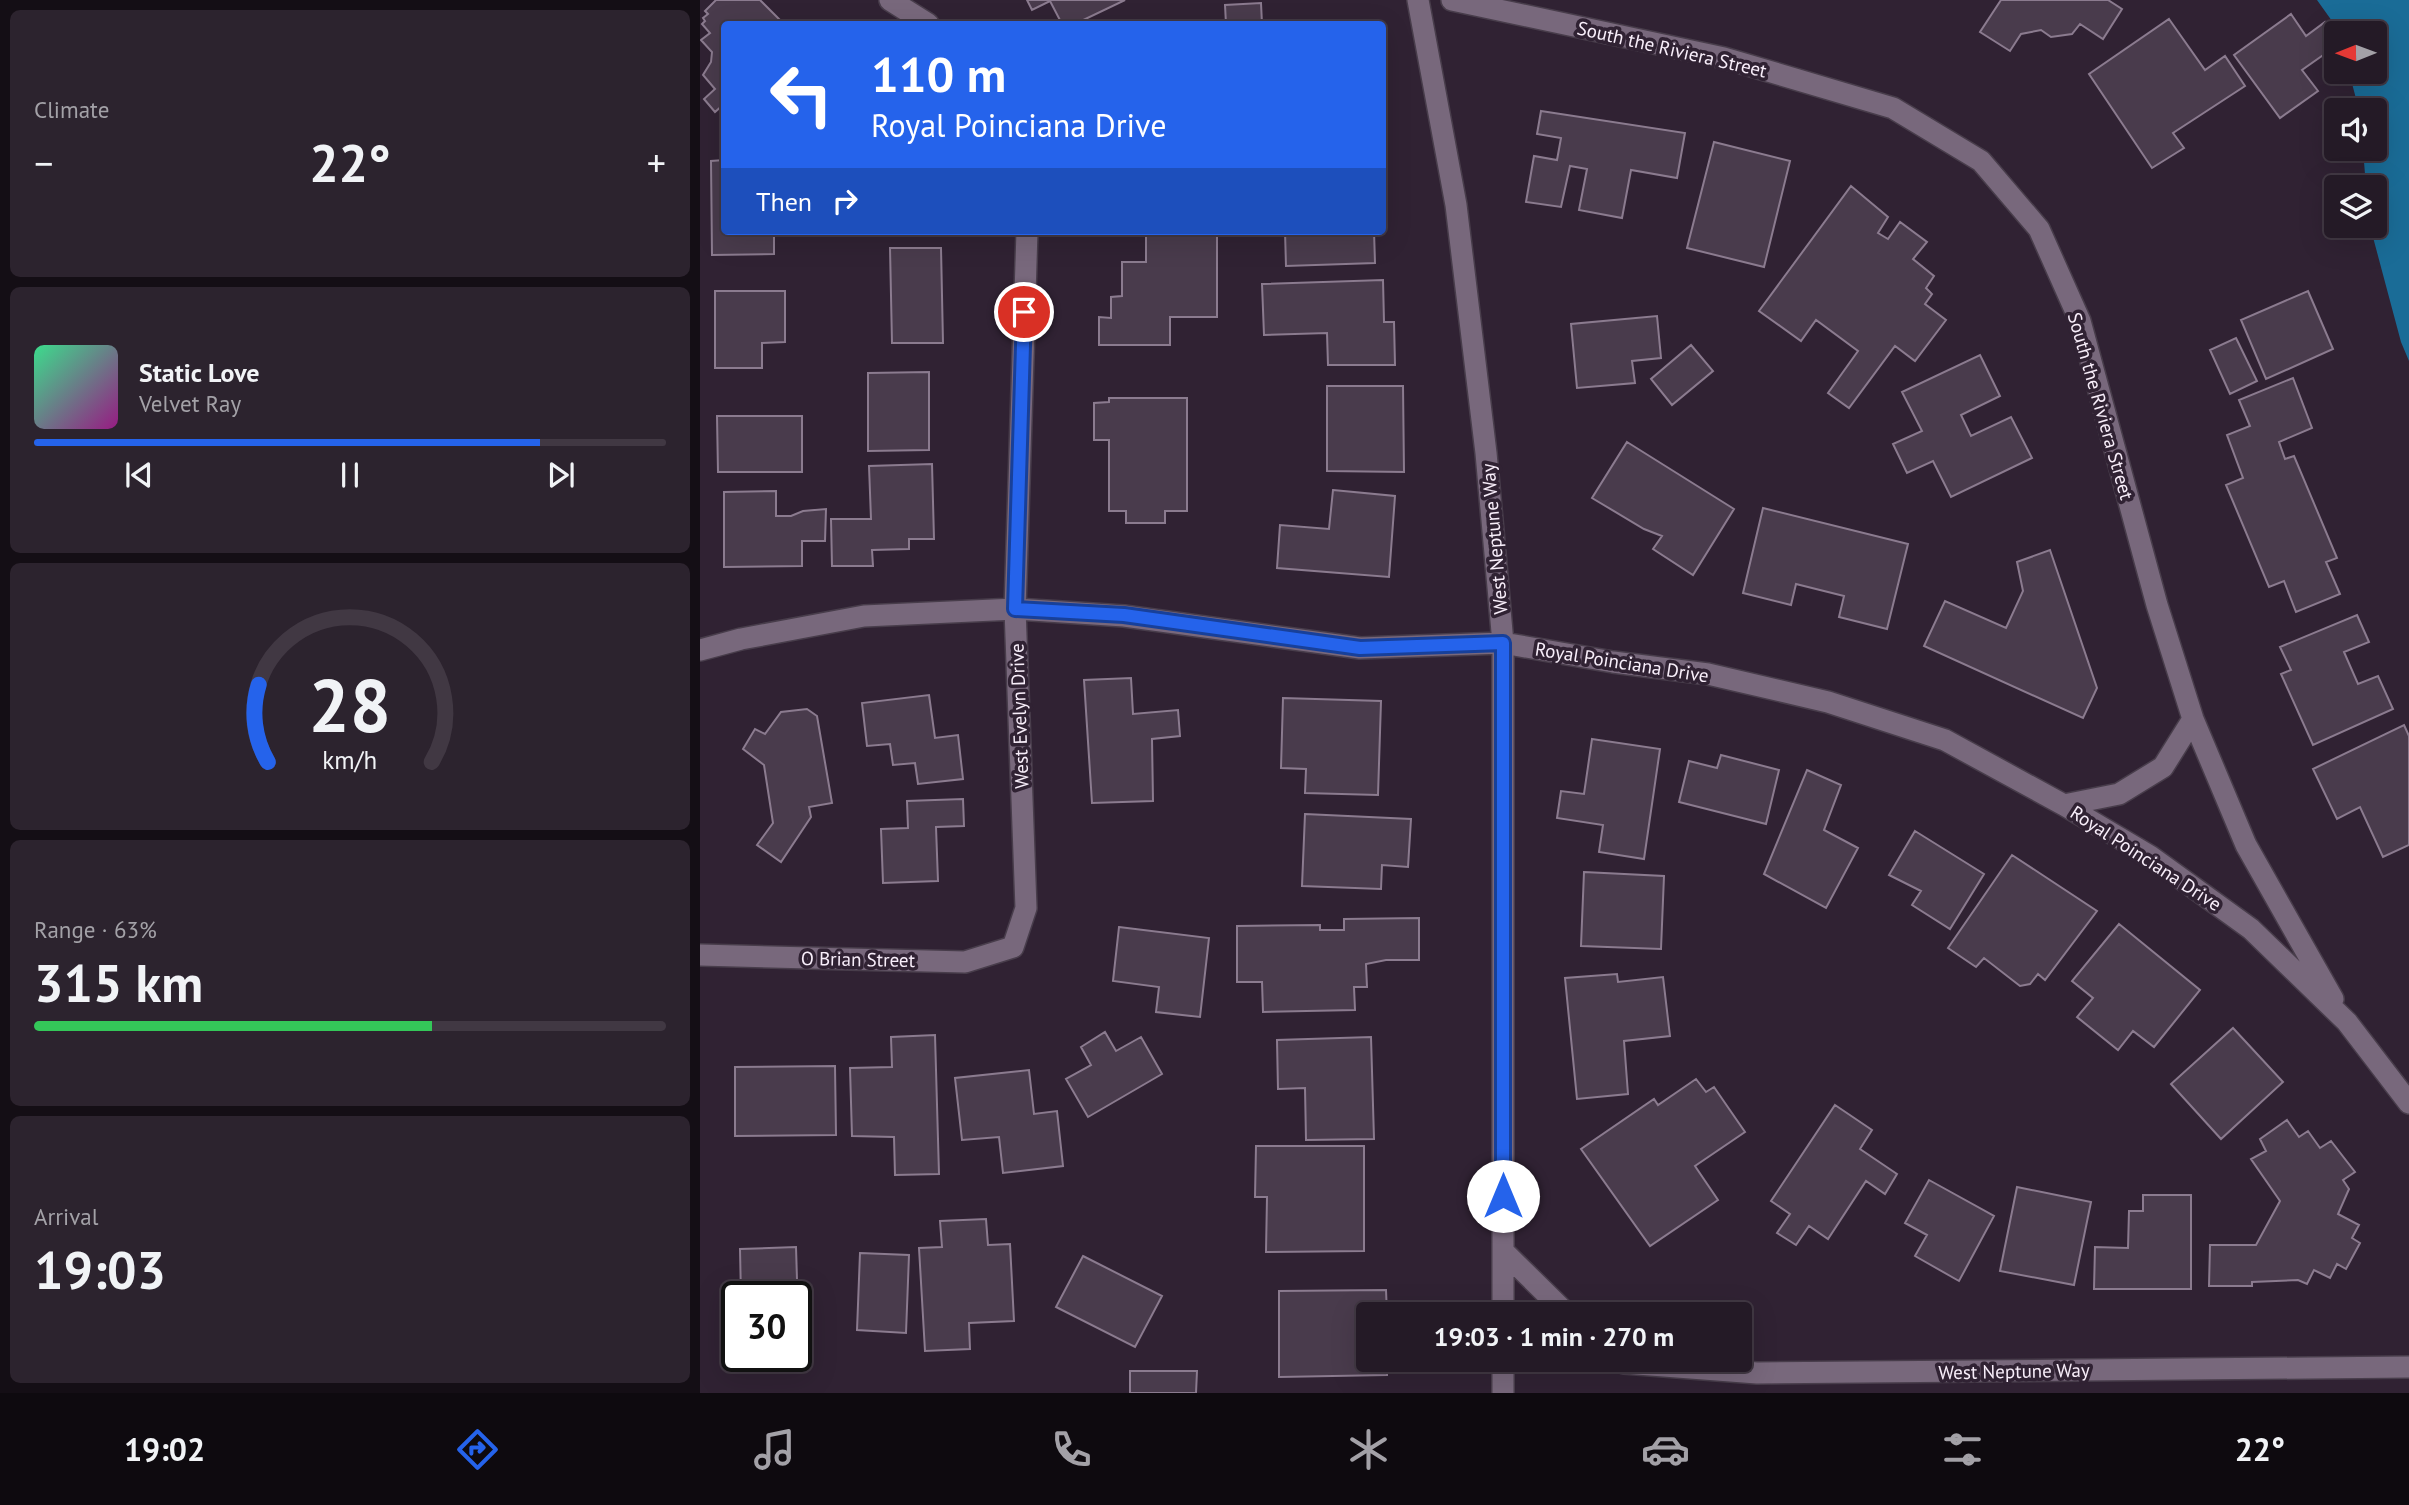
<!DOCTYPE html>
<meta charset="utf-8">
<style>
body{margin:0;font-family:"PT Sans",sans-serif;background:#2c232e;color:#f1f3f6;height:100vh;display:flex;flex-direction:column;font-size:26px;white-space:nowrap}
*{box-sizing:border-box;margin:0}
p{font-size:23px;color:#a3a1a7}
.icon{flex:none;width:38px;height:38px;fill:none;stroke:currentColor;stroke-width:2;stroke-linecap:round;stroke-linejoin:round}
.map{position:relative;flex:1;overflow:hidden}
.drawer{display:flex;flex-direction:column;gap:10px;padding:10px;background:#140e15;width:700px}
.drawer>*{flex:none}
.banner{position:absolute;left:21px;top:21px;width:665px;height:214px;border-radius:7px;box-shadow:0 7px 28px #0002,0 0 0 2px #413843;background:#2563eb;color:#fff;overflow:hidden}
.needle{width:46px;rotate:269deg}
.controls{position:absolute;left:1624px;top:21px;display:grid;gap:14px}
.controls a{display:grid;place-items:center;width:63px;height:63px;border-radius:7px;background:#241a26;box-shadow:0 7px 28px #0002,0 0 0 2px #413843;font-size:35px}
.speed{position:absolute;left:21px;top:1281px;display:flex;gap:14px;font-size:35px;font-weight:700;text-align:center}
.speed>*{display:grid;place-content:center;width:91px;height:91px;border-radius:50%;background:#241a26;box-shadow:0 7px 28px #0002,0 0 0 2px #413843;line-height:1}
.speed .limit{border:4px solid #111;border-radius:10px;background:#fff;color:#111}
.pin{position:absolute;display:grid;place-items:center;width:60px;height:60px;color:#fff;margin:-30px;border:4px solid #fff;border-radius:50%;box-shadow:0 2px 7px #0007}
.me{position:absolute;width:77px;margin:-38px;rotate:0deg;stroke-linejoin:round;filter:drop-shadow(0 0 5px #0008)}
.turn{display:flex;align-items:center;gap:24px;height:147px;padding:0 35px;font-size:32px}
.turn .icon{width:91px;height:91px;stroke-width:2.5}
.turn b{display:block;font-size:49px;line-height:60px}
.then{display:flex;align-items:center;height:66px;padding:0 35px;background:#0003;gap:14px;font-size:26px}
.big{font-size:52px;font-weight:700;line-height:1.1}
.drawer .widget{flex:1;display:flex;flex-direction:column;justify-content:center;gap:10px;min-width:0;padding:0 24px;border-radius:10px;background:#2c232e}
.drawer .dial{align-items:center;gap:0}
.dial svg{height:182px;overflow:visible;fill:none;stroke:#413843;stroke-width:7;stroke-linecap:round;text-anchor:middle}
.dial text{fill:#f1f3f6;stroke:none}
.song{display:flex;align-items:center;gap:21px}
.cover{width:84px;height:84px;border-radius:10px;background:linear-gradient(135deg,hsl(150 70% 55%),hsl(310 70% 35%))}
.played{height:7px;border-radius:4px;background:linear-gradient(90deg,#2563eb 80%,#413843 80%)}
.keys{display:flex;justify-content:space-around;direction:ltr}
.heat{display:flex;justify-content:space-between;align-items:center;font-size:38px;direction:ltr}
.charge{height:10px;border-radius:5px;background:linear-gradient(90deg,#34c759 63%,#413843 0)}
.trip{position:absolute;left:656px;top:1302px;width:396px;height:70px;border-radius:7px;background:#241a26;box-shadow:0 7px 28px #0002,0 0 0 2px #413843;font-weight:700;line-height:70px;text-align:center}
.menu{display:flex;height:112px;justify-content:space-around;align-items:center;background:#0e0a0f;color:#a3a1a7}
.menu .icon{width:49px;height:49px}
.menu .on{color:#2563eb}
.menu b{font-size:32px;color:#f1f3f6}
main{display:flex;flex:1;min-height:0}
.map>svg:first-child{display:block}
.water{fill:#1a6c97}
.building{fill:#493b4c;stroke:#8b7b8f;stroke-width:2}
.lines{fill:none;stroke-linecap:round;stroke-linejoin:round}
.minor-casing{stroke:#483d4b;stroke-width:24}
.minor{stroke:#78687c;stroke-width:21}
.route-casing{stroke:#184099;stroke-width:18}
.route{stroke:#2563eb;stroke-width:12}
.labels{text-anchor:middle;stroke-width:7;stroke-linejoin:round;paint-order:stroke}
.street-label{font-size:19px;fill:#f8eefa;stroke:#302233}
</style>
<main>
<section class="drawer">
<div class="widget"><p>Climate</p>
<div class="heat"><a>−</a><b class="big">22°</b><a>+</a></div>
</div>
<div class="widget">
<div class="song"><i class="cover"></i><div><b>Static Love</b><p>Velvet Ray</p></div></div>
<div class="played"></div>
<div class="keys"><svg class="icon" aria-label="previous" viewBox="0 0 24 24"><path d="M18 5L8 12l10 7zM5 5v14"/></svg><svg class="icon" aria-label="pause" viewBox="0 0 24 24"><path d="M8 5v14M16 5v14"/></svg><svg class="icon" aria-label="next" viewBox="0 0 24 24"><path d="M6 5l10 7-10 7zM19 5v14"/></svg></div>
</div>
<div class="widget dial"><svg viewBox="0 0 100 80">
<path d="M14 69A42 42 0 1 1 86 69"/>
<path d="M14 69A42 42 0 0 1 10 35" stroke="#2563eb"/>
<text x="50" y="56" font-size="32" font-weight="700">28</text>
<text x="50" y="72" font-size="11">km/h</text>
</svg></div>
<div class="widget"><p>Range · 63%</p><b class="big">315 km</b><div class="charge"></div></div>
<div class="widget"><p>Arrival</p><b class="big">19:03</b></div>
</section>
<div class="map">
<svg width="1709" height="1393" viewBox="0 0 1709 1393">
<rect width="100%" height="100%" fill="#302233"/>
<path class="water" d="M1617,0H1709V361L1701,342L1670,226H1675V187H1666L1663,149H1675V110H1659L1649,72H1675V33H1636L1632,21Z"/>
<path class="building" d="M16,0H60L84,24H24V104L15,112L4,99L15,89L3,75L11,62L12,52L1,40L10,33L2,24L5,21L3,18L8,14L5,11Z
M327,0H425L375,24H362L350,1L332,10Z
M1301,0H1408L1422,9L1403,39L1380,24L1372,34L1351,37L1341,30L1321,34L1310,51L1280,32Z
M561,3L562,24H526L525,5Z
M1591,14L1606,36L1625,22L1636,37V46L1602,70L1618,91L1580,118L1534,55Z
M1469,19L1505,70L1525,56L1545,86L1473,133L1484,148L1452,168L1389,74Z
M841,111L985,133L977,178L931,170L922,218L879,210L887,169L870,166L861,207L826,202L834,156L857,160L861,138L837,134Z
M1014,142L1090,161L1064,267L987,248Z
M24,160V231H74V254L12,255L11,161Z
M1151,186L1188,217L1178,233L1188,239L1200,222L1227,242L1213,259L1234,276L1226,288L1232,294L1225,304L1246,320L1215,361L1195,346L1149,408L1128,393L1158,351L1116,320L1101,341L1059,311Z
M405,231H445L406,234Z
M585,231H674L675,263L586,266Z
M517,233V317H470V345H399V317L411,318V297L422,296V262H446V234Z
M190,248H241L243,343H192Z
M683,280L684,322H694L695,365H628L627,333L564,335L562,284Z
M15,291H85V342L62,343V368H15Z
M1608,291L1633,349L1566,379L1541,320Z
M957,316L961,358L932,361L935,383L877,388L871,324Z
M1536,338L1557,381L1530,394L1510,350Z
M991,345L1013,371L972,405L951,379Z
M1280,355L1300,396L1261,415L1271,436L1311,417L1332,458L1251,497L1233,461L1207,473L1193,444L1222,431L1202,392Z
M229,372V450L168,451V373Z
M1593,378L1612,428L1579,442L1585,459L1594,456L1637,558L1626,562L1640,594L1596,612L1584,581L1569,587L1526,485L1543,478L1527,435L1550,426L1539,400Z
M627,386H703L704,472L627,471Z
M409,398H487V511H465V523H426V511H409V440H394V403L409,402Z
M17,416H102V472H18Z
M927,442L1034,509L993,575L953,549L962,536L944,529L892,498Z
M232,464L234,539H209V549L172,550L173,566H132L131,519H171L169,466Z
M633,490L695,496L689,577L577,568L580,525L629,529Z
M76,491V516H91L103,511L126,509L125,541H102V566L24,567V492Z
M1063,508L1208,544L1187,629L1139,617L1144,596L1096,584L1091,605L1043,593Z
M1350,550L1397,688L1383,718L1224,646L1245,601L1306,628L1323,591L1317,562Z
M1657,615L1669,642L1644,652L1658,684L1678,676L1693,709L1613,745L1581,674L1591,670L1580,647Z
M431,678L433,714L478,710L480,736L452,739L453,801L392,803L384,680Z
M229,695L235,738L258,735L263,779L218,784L215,763L193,765L190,744L167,746L162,703Z
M583,698L681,701L678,795L605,793L606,769L581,768Z
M107,709L117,716L132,803L109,807L111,817L81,862L57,845L73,823L64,765L43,749L55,729L65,734L81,712Z
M1704,725L1709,736V845L1683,857L1660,807L1637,819L1613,769Z
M892,739L960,749L944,859L899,852L903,825L857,818L861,791L884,794Z
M1021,755L1079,770L1066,824L979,802L989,761L1017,768Z
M1107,770L1141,785L1124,830L1158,848L1126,908L1064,874Z
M263,799L264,826L236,827L238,881L183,883L181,829L208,828L207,801Z
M605,814L711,819L708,867L682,865L681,889L602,886Z
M1215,831L1284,874L1250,929L1212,905L1221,891L1189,875Z
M1312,855L1397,911L1345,980L1338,974L1330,984L1320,986L1284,958L1276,967L1248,948Z
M884,872L964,876L961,949L881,946Z
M719,918V960H686L666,964L667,987H654L655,1010L563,1012L562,982H537V926L620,925V930H644V919Z
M1419,924L1500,990L1454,1047L1433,1031L1418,1050L1377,1017L1393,998L1372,981Z
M419,927L509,938L500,1017L456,1012L459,987L413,981Z
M917,974L918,982L963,977L970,1036L924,1041L928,1094L877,1099L865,978Z
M1533,1028L1583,1082L1521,1139L1471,1084Z
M405,1032L416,1051L441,1037L462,1074L388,1117L366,1079L391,1065L381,1047Z
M235,1035L239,1174L195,1175L194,1137L152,1136L150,1068L192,1067L191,1037Z
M671,1037L674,1139L606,1140L605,1088L578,1089L577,1040Z
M135,1066L136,1135L35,1136V1067Z
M329,1070L334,1114L357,1111L363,1166L303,1173L299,1137L262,1140L255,1078Z
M996,1079L1006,1092L1014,1087L1045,1132L995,1166L1018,1200L950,1246L881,1149L954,1099L958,1105Z
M1135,1105L1172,1130L1160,1149L1197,1174L1185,1194L1166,1181L1128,1239L1109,1226L1096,1245L1077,1233L1090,1214L1071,1201Z
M1587,1120L1599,1137L1608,1131L1620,1148L1631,1141L1655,1172L1643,1180L1649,1189L1638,1214L1659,1225L1652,1238L1660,1243L1646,1269L1637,1264L1630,1278L1614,1270L1607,1284L1598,1280L1552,1282V1286H1509L1510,1245H1556L1580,1201L1551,1159L1566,1151L1560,1139Z
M556,1146H664V1251L566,1252L567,1197H555Z
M1229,1180L1294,1216L1259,1281L1215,1256L1227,1235L1205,1223Z
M1317,1187L1391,1202L1374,1285L1300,1271Z
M1443,1195H1491V1289H1394L1395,1247L1428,1248L1429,1211H1443Z
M286,1219L288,1245L310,1244L314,1321L269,1323L270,1349L225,1351L219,1248L242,1247L240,1221Z
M96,1247L99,1345H96V1297H41L40,1249Z
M160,1253L209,1255L206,1333L157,1330Z
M383,1256L462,1296L435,1347L356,1307Z
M686,1290L687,1314H668V1360H687V1375L579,1377V1291Z
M430,1371H497L496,1393H430Z"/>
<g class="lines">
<defs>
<path id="minor" d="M190,0L228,24
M718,0L756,205L786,453L803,643V1314
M752,0L1024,58L1193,108L1281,161L1339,229L1380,321L1457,605L1493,719L1546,845L1633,999
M0,650L41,639L164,616L315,609L424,616L660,648L803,643L913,662L1008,674L1128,702L1245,740L1364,805L1450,856L1551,929L1647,1022L1709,1103
M1364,805L1419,794L1463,767L1493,719
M0,955L265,962L313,947L326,908L315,609L327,231
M803,1251L867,1314
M920,1360L924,1363L1057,1373L1709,1367
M803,1393V1360"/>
</defs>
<use href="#minor" class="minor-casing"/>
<use href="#minor" class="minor"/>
</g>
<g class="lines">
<defs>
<path id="route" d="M324,312L315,609L424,615L660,648L803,643V1196"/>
</defs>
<use href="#route" class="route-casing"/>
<use href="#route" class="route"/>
</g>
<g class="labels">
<g class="street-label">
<text transform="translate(972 49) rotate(13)" y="7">South the Riviera Street</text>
<text transform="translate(1401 406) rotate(74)" y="7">South the Riviera Street</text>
<text transform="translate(794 539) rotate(-95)" y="7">West Neptune Way</text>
<text transform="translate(922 662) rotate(9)" y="7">Royal Poinciana Drive</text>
<text transform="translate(319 716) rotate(-92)" y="7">West Evelyn Drive</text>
<text transform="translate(1446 858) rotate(33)" y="7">Royal Poinciana Drive</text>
<text transform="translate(158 959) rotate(1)" y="7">O Brian Street</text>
<text transform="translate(1314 1371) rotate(-1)" y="7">West Neptune Way</text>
</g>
</g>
</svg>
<div class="controls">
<a><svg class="needle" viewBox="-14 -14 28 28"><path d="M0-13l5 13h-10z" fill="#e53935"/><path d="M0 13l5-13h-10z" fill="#a3a1a7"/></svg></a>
<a><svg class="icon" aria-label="sound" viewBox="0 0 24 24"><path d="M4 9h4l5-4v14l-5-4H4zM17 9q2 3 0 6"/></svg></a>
<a><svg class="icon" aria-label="layers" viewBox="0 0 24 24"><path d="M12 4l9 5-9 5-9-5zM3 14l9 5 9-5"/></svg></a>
</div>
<div class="speed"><div class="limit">30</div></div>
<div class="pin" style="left:324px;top:312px;background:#d93025"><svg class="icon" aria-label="arrive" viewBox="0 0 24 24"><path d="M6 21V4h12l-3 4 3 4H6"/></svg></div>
<svg class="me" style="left:803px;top:1196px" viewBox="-20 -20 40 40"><circle r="19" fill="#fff"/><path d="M0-13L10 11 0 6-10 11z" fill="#2563eb"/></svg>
<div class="trip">19:03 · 1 min · 270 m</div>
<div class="banner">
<div class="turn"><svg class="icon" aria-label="left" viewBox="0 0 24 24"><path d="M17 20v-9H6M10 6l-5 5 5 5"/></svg><div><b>110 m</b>Royal Poinciana Drive</div></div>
<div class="then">Then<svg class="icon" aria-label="right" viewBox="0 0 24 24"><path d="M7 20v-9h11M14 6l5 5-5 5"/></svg></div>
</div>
</div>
</main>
<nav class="menu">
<b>19:02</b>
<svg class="icon on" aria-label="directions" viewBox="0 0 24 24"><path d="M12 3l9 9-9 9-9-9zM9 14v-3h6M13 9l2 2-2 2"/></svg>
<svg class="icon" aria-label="music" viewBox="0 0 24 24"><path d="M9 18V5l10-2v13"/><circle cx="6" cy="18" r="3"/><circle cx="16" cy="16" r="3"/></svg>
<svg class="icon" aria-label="phone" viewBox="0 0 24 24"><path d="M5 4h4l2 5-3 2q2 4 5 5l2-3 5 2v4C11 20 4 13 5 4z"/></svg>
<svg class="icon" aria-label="climate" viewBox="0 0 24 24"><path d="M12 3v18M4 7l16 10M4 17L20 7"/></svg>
<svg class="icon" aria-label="car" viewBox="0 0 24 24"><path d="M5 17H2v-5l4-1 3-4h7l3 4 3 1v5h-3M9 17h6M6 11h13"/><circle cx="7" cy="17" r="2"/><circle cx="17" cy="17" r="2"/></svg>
<svg class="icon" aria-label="filters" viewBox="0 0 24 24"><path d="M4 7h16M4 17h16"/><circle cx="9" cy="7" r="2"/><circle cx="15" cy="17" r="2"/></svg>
<b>22°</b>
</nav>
